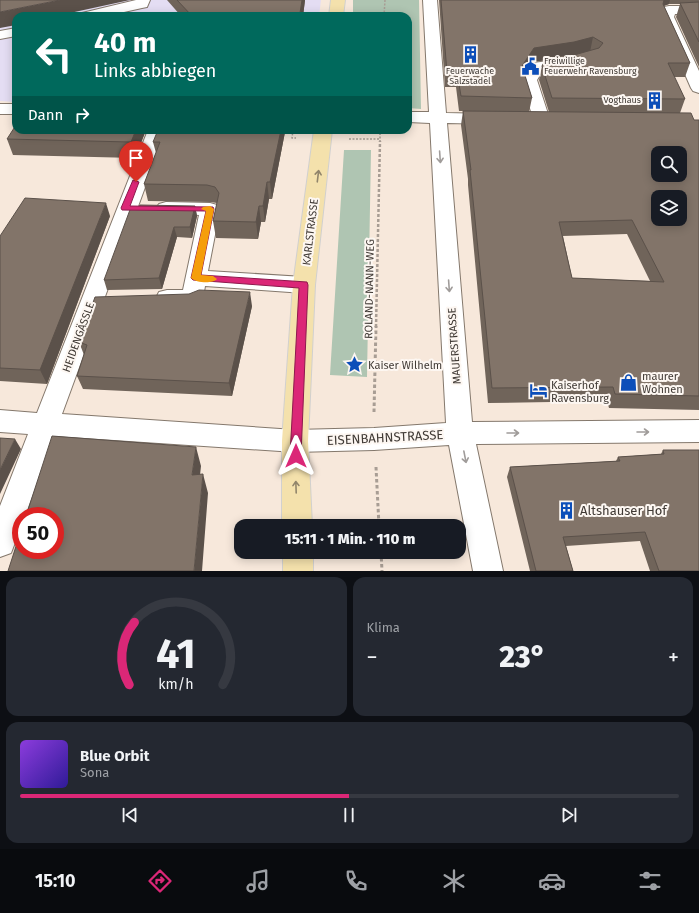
<!DOCTYPE html>
<html lang="de">
<meta charset="utf-8">
<style>
body{margin:0;font-family:"Fira Sans",sans-serif;background:#242831;color:#f1f3f6;height:100vh;display:flex;flex-direction:column;font-size:15px;white-space:nowrap}
*{box-sizing:border-box;margin:0}
p{font-size:13px;color:#9ea1a6}
.icon{flex:none;width:22px;height:22px;fill:none;stroke:currentColor;stroke-width:2;stroke-linecap:round;stroke-linejoin:round}
.map{position:relative;height:571px;overflow:hidden}
.drawer{display:flex;flex-direction:column;gap:6px;padding:6px;background:#0d0f14;flex:1}
.drawer>*{flex:none}
.guide{position:absolute;left:12px;top:12px;width:400px;height:122px;border-radius:12px;box-shadow:0 2px 10px #0003;background:#00695c;color:#fff;overflow:hidden}
.controls{position:absolute;left:651px;top:146px;display:grid;gap:8px}
.controls a{display:grid;place-items:center;width:36px;height:36px;border-radius:8px;background:#171b24;box-shadow:0 2px 10px #0003;font-size:20px}
.speed{position:absolute;left:12px;top:507px;display:flex;gap:8px;font-size:20px;font-weight:700;text-align:center}
.speed>*{display:grid;place-content:center;width:52px;height:52px;border-radius:50%;background:#171b24;box-shadow:0 2px 10px #0003;line-height:1}
.speed .limit{border:6px solid #d22;background:#fff;color:#111}
.pin{position:absolute;display:grid;place-items:center;width:34px;height:34px;color:#fff;margin:-41px -17px;border-radius:50% 50% 50% 0;rotate:-45deg;box-shadow:0 0 4px #0007}
.pin .icon{rotate:45deg}
.me{position:absolute;width:44px;margin:-22px;rotate:0deg;stroke-linejoin:round;filter:drop-shadow(0 0 3px #0008)}
.turn{display:flex;align-items:center;gap:14px;height:84px;padding:0 16px;font-size:18px}
.turn .icon{width:52px;height:52px;stroke-width:2.5}
.turn b{display:block;font-size:28px;line-height:34px}
.then{display:flex;align-items:center;height:38px;padding:0 16px;background:#0003;gap:8px;font-size:15px}
.big{font-size:30px;font-weight:800;line-height:1.1}
.drawer .card{flex:1;display:flex;flex-direction:column;justify-content:center;gap:6px;min-width:0;padding:0 14px;border-radius:12px;background:#242831}
.drawer .dial{align-items:center;gap:0}
.dial svg{height:104px;overflow:visible;fill:none;stroke:#363941;stroke-width:7;stroke-linecap:round;text-anchor:middle}
.dial text{fill:#f1f3f6;stroke:none}
.song{display:flex;align-items:center;gap:12px}
.cover{width:48px;height:48px;border-radius:6px;background:linear-gradient(135deg,hsl(270 70% 55%),hsl(250 70% 35%))}
.played{height:4px;border-radius:2px;background:linear-gradient(90deg,#db2777 50%,#363941 50%)}
.keys{display:flex;justify-content:space-around;direction:ltr}
.heat{display:flex;justify-content:space-between;align-items:center;font-size:22px;direction:ltr}
.drawer .tiles{flex:1;display:grid;gap:6px;grid-template-columns:1fr 1fr}
.card:last-child{grid-column:span 2}
.trip{position:absolute;left:234px;top:519px;width:232px;height:40px;border-radius:12px;background:#171b24;box-shadow:0 2px 10px #0003;font-weight:800;line-height:40px;text-align:center}
.tabs{display:flex;height:64px;justify-content:space-around;align-items:center;background:#090b0e;color:#9ea1a6}
.tabs .icon{width:28px;height:28px}
.tabs .selected{color:#db2777}
.tabs b{font-size:18px;color:#f1f3f6}
.map>svg:first-child{display:block}
.commercial{fill:#e4ddf3}
.green{fill:#afc5b2}
.lines{fill:none;stroke-linecap:round;stroke-linejoin:round}
.minor-casing{stroke:#84786c;stroke-width:2}
.major-casing{stroke:#d1d0cf;stroke-width:2}
.path-far2{stroke:#a89d94;stroke-width:1.5;stroke-dasharray:2 1.5;stroke-linecap:butt}
.path-far1{stroke:#a89d94;stroke-width:2.5;stroke-dasharray:3 2;stroke-linecap:butt}
.path{stroke:#a89d94;stroke-width:3;stroke-dasharray:3.5 2.5;stroke-linecap:butt}
.minor{fill:#fff;fill-rule:evenodd}
.major{fill:#f4e1ac;fill-rule:evenodd}
.wall{fill:#70645a;fill-rule:evenodd}
.shaded-wall{fill:#5b514a}
.building{fill:#827469;stroke:#5b514a;fill-rule:evenodd}
.oneway{stroke:#a09c9a}
.oneway2{stroke:#91856b}
.route{fill:#db2777;stroke:#8e194d}
.slow{fill:#f59e0b}
.labels{text-anchor:middle;stroke-width:4;stroke-linejoin:round;paint-order:stroke}
.far-poi-label{font-size:9px;fill:#403a35;stroke:#fdf7f2;text-anchor:start}
.street-label{font-size:11px;fill:#403a35;stroke:#fdf7f2}
.poi-label{font-size:11px;fill:#403a35;stroke:#fdf7f2;text-anchor:start}
.near-street-label{font-size:13px;fill:#403a35;stroke:#fdf7f2}
.near-poi-label{font-size:13px;fill:#403a35;stroke:#fdf7f2;text-anchor:start}
</style>
<div class="map">
<svg width="699" height="571" viewBox="0 0 699 571">
<rect width="100%" height="100%" fill="#f7e8db"/>
<path class="commercial" d="M0,0H321L319,16H16V102L0,101Z"/>
<path class="green" d="M353,0H419L421,109L408,108V16H353Z
M344,150H371L367,377L330,375Z"/>
<g class="lines">
<defs>
<path id="minor" d="M136,0H150L147,7L142,8L106,16H80L82,13Z
M423,0H437L446,113L491,114L497,115L499,119L497,123L491,124L447,123L472,422L699,420V442L476,444L503,571H473L449,445L374,450L295,452L54,436L25,516H21V527L11,553L0,557V506L28,434L0,432V410L37,413L148,130H166L62,414L295,430L374,428L446,423L430,123L408,122V112H429Z
M669,6H699V14H675L674,17L699,71V93L693,91L691,88L660,17L664,7Z
M16,28V36L0,39V31Z
M571,58L576,60L579,63L576,66L543,70L537,80L550,120L547,124L541,125L535,124L521,80L533,63Z
M0,104H16V114H0Z
M166,202L210,203L217,205L220,209L208,271L304,277L312,280L315,285L312,290L304,293L205,286L203,298L200,304C187,307 172,307 159,304L156,298L159,292L167,290H183L199,215L159,212L156,208L159,204Z"/>
<path id="major" d="M331,0H345L343,16H329Z
M314,130H332L315,285L308,441L312,526H282V441L293,285Z
M283,552H313V571H283Z"/>
</defs>
<use href="#minor" class="minor-casing"/>
<use href="#major" class="major-casing"/>
<path class="path-far2" d="M384,16L385,0
M293,130L292,138H296
M349,139H380
M380,142V130"/>
<path class="path-far1" d="M376,327L380,141"/>
<path class="path" d="M374,412L376,326
M376,467L379,526
M381,552L382,571"/>
<use href="#minor" class="minor"/>
<use href="#major" class="major"/>
</g>
<path class="wall" d="M167,0H305L303,16H181Z
M439,0H699V67L676,17L680,4H669L664,6L690,63L685,77H674L685,99L680,113L694,120H699V410L609,408L607,401L488,403L468,185V179L461,125L463,111H459L456,87H445ZM545,60L542,66L539,80L549,112H529L532,98L524,73L532,62ZM627,234L650,281L572,278L563,236Z
M146,130L135,158L13,155L7,139Z
M285,132L272,199H269L265,222H261L258,239L216,238L213,221L217,203L210,202L148,201L144,184L156,153L153,142Z
M195,206L197,216L192,238L177,237L162,289L107,290L104,280L139,207Z
M110,216L47,384L0,381V236Z
M252,306L232,396L83,389L77,376L84,355L79,342Z
M663,450L699,571H650L640,541L566,546L573,571H530L507,477L510,467L616,461L618,457L661,454Z"/>
<path class="shaded-wall" d="M60,0H130L56,16H16V25L0,28V12Z
M302,0H305L303,16H300Z
M664,0H670L669,4L663,6L659,18Z
M593,37L590,52L571,57L532,62L520,80L522,66L534,48Z
M136,130H146L135,158L131,142Z
M281,130H285V132L272,199L270,182Z
M267,182L269,199L265,222L263,206Z
M106,203L110,216L47,384L40,370Z
M195,206L197,216L192,238L190,227Z
M259,206L261,222L258,239L256,222Z
M174,227L177,237L162,289L159,278Z
M250,292L252,306L232,396L229,383Z
M15,439L21,449L0,494V470Z
M196,447L201,466L198,494L192,475Z
M203,474L208,493L202,571H194Z"/>
<path class="building" d="M0,0H60L0,12Z
M177,0H302L300,13H282V16H192Z
M441,0H664L663,4L690,63H668L685,99L552,98L542,66L547,57L574,55L599,48L603,43L593,37L574,42L534,48L522,66L532,98L461,96L457,72H447Z
M699,2V42L680,3Z
M463,111L691,113L694,120H699V396L615,394L613,387L492,388L470,170H471ZM658,153H680V175H658ZM658,197H680V219H658ZM632,220L664,282L572,278L559,222Z
M16,125V130H136L131,142L7,139Z
M158,130H281L270,182H267L263,206H259L256,222L213,221L219,193L215,187L207,185L144,184L160,142H153Z
M25,198L106,203L40,370L0,368V236Z
M140,205L195,206L190,227H174L159,278L104,280L131,207H139Z
M199,290L250,292L229,383L77,376L87,345L79,342L95,297L189,294Z
M52,436L196,447L192,475L203,474L194,571H8L21,531V550H55V516H26Z
M0,438L15,439L0,470Z
M663,450H699V571H659L645,532L563,537L573,571H536L510,467L620,461L618,457L664,454Z"/>
<defs><path id="oneway-shaft" d="M-6 0H5M1.5-3L5.5 0L1.5 3" fill="none" stroke-width="1.6" stroke-linecap="round" stroke-linejoin="round"/></defs>
<g class="oneway">
<use href="#oneway-shaft" transform="translate(440 157) rotate(86)"/>
<use href="#oneway-shaft" transform="translate(449 286) rotate(86)"/>
<use href="#oneway-shaft" transform="translate(643 432)"/>
<use href="#oneway-shaft" transform="translate(513 433)"/>
<use href="#oneway-shaft" transform="translate(465 457) rotate(79)"/>
</g>
<g class="oneway2">
<use href="#oneway-shaft" transform="translate(318 176) rotate(-83)"/>
<use href="#oneway-shaft" transform="translate(296 487) rotate(-92)"/>
</g>
<path class="route" d="M133,180L139,182L130,206L213,207L214,209L201,275L307,282L308,285L301,456L299,459L296,461L292,459L290,456L299,288L193,280L191,278L206,211L122,210L121,208Z"/>
<path class="slow" d="M210,206L214,209L201,275L213,276L217,279C213,284 196,283 191,278L206,211L201,209L203,207Z"/>
<defs>
<symbol id="building-bare" viewBox="-9 -9 18 18"><path d="M-4-6H4V6H1V3H-1V6H-4ZM-2.5-4.3h1.7v1.8h-1.7ZM.8-4.3h1.7v1.8H.8ZM-2.5-1h1.7V.8h-1.7ZM.8-1h1.7V.8H.8Z" fill="#0c4eb9" stroke="#fdf7f2" stroke-width="2.5" paint-order="stroke"/></symbol>
<symbol id="civic-bare" viewBox="-9 -9 18 18"><path d="M-.6-6.5H3V-4.5H.6V-3L4-1V1h2V6H-6V1h2V-1L-.6-3ZM-1.2 2.5V6h2.4V2.5Z" fill="#0c4eb9" stroke="#fdf7f2" stroke-width="2.5" paint-order="stroke"/></symbol>
<symbol id="sight-bare" viewBox="-9 -9 18 18"><path d="M0-6L1.8-2.2L6-1.7L2.9 1.2L3.7 5.4L0 3.3L-3.7 5.4L-2.9 1.2L-6-1.7L-1.8-2.2Z" fill="#0c4eb9" stroke="#fdf7f2" stroke-width="2.5" paint-order="stroke"/></symbol>
<symbol id="shop-bare" viewBox="-9 -9 18 18"><path d="M-5-2.5h2.3a2.7 3.5 0 0 1 5.4 0H5L5.5 6h-11ZM-1.5-2.5h3a1.5 2.3 0 0 0-3 0Z" fill="#0c4eb9" stroke="#fdf7f2" stroke-width="2.5" paint-order="stroke"/></symbol>
<symbol id="hotel-bare" viewBox="-9 -9 18 18"><path d="M-6-4.5h1.5V1H6V5H4.5V3h-9V5H-6ZM-4 0a1.8 1.8 0 1 1 3.6 0ZM.5 0V-2.5h3Q6-2.5 6 0Z" fill="#0c4eb9" stroke="#fdf7f2" stroke-width="2.5" paint-order="stroke"/></symbol>
</defs>
<g fill-rule="evenodd">
<use href="#building-bare" x="458" y="42" width="25" height="25"/>
<use href="#civic-bare" x="518" y="54" width="25" height="25"/>
<use href="#building-bare" x="642" y="88" width="25" height="25"/>
<use href="#sight-bare" x="342" y="352" width="25" height="25"/>
<use href="#shop-bare" x="616" y="370" width="25" height="25"/>
<use href="#hotel-bare" x="526" y="378" width="25" height="25"/>
<use href="#building-bare" x="554" y="498" width="25" height="25"/>
</g>
<g class="labels">
<g class="far-poi-label">
<text x="544" y="64">Freiwillige<tspan x="544" dy="10">Feuerwehr Ravensburg</tspan></text>
<text x="470" y="74" text-anchor="middle">Feuerwache<tspan x="470" dy="10">Salzstadel</tspan></text>
<text x="641" y="103" text-anchor="end">Vogthaus</text>
</g>
<g class="street-label">
<text transform="translate(310 232) rotate(-83)" y="4">KARLSTRASSE</text>
<text transform="translate(369 289) rotate(-89)" y="4">ROLAND-NANN-WEG</text>
<text transform="translate(78 337) rotate(-70)" y="4">HEIDENGÄSSLE</text>
<text transform="translate(454 346) rotate(-94)" y="4">MAUERSTRASSE</text>
</g>
<g class="poi-label">
<text x="368" y="369">Kaiser Wilhelm</text>
<text x="642" y="380">maurer<tspan x="642" dy="13">Wohnen</tspan></text>
<text x="551" y="389">Kaiserhof<tspan x="551" dy="13">Ravensburg</tspan></text>
</g>
<g class="near-street-label">
<text transform="translate(385 437) rotate(-3)" y="5">EISENBAHNSTRASSE</text>
</g>
<g class="near-poi-label">
<text x="580" y="515">Altshauser Hof</text>
</g>
</g>
</svg>
<div class="controls">
<a><svg class="icon" aria-label="search" viewBox="0 0 24 24"><circle cx="10" cy="10" r="6"/><path d="M15 15l6 6"/></svg></a>
<a><svg class="icon" aria-label="layers" viewBox="0 0 24 24"><path d="M12 4l9 5-9 5-9-5zM3 14l9 5 9-5"/></svg></a>
</div>
<div class="speed"><div class="limit">50</div></div>
<div class="pin" style="left:136px;top:182px;background:#d93025"><svg class="icon" aria-label="arrive" viewBox="0 0 24 24"><path d="M6 21V4h12l-3 4 3 4H6"/></svg></div>
<svg class="me" style="left:296px;top:456px" viewBox="-20 -20 40 40"><path d="M0-17L14 15 0 8-14 15z" fill="#db2777" stroke="#fff" stroke-width="4"/></svg>
<div class="trip">15:11 · 1 Min. · 110 m</div>
<div class="guide">
<div class="turn"><svg class="icon" aria-label="left" viewBox="0 0 24 24"><path d="M17 20v-9H6M10 6l-5 5 5 5"/></svg><div><b>40 m</b>Links abbiegen</div></div>
<div class="then">Dann<svg class="icon" aria-label="right" viewBox="0 0 24 24"><path d="M7 20v-9h11M14 6l5 5-5 5"/></svg></div>
</div>
</div>
<section class="drawer">
<div class="tiles">
<div class="card dial"><svg viewBox="0 0 100 80">
<path d="M14 69A42 42 0 1 1 86 69"/>
<path d="M14 69A42 42 0 0 1 18 21" stroke="#db2777"/>
<text x="50" y="56" font-size="32" font-weight="700">41</text>
<text x="50" y="72" font-size="11">km/h</text>
</svg></div>
<div class="card"><p>Klima</p>
<div class="heat"><a>−</a><b class="big">23°</b><a>+</a></div>
</div>
<div class="card">
<div class="song"><i class="cover"></i><div><b>Blue Orbit</b><p>Sona</p></div></div>
<div class="played"></div>
<div class="keys"><svg class="icon" aria-label="previous" viewBox="0 0 24 24"><path d="M18 5L8 12l10 7zM5 5v14"/></svg><svg class="icon" aria-label="pause" viewBox="0 0 24 24"><path d="M8 5v14M16 5v14"/></svg><svg class="icon" aria-label="next" viewBox="0 0 24 24"><path d="M6 5l10 7-10 7zM19 5v14"/></svg></div>
</div>
</div>
</section>
<nav class="tabs">
<b>15:10</b>
<svg class="icon selected" aria-label="directions" viewBox="0 0 24 24"><path d="M12 3l9 9-9 9-9-9zM9 14v-3h6M13 9l2 2-2 2"/></svg>
<svg class="icon" aria-label="music" viewBox="0 0 24 24"><path d="M9 18V5l10-2v13"/><circle cx="6" cy="18" r="3"/><circle cx="16" cy="16" r="3"/></svg>
<svg class="icon" aria-label="phone" viewBox="0 0 24 24"><path d="M5 4h4l2 5-3 2q2 4 5 5l2-3 5 2v4C11 20 4 13 5 4z"/></svg>
<svg class="icon" aria-label="climate" viewBox="0 0 24 24"><path d="M12 3v18M4 7l16 10M4 17L20 7"/></svg>
<svg class="icon" aria-label="car" viewBox="0 0 24 24"><path d="M5 17H2v-5l4-1 3-4h7l3 4 3 1v5h-3M9 17h6M6 11h13"/><circle cx="7" cy="17" r="2"/><circle cx="17" cy="17" r="2"/></svg>
<svg class="icon" aria-label="filters" viewBox="0 0 24 24"><path d="M4 7h16M4 17h16"/><circle cx="9" cy="7" r="2"/><circle cx="15" cy="17" r="2"/></svg>
</nav>
